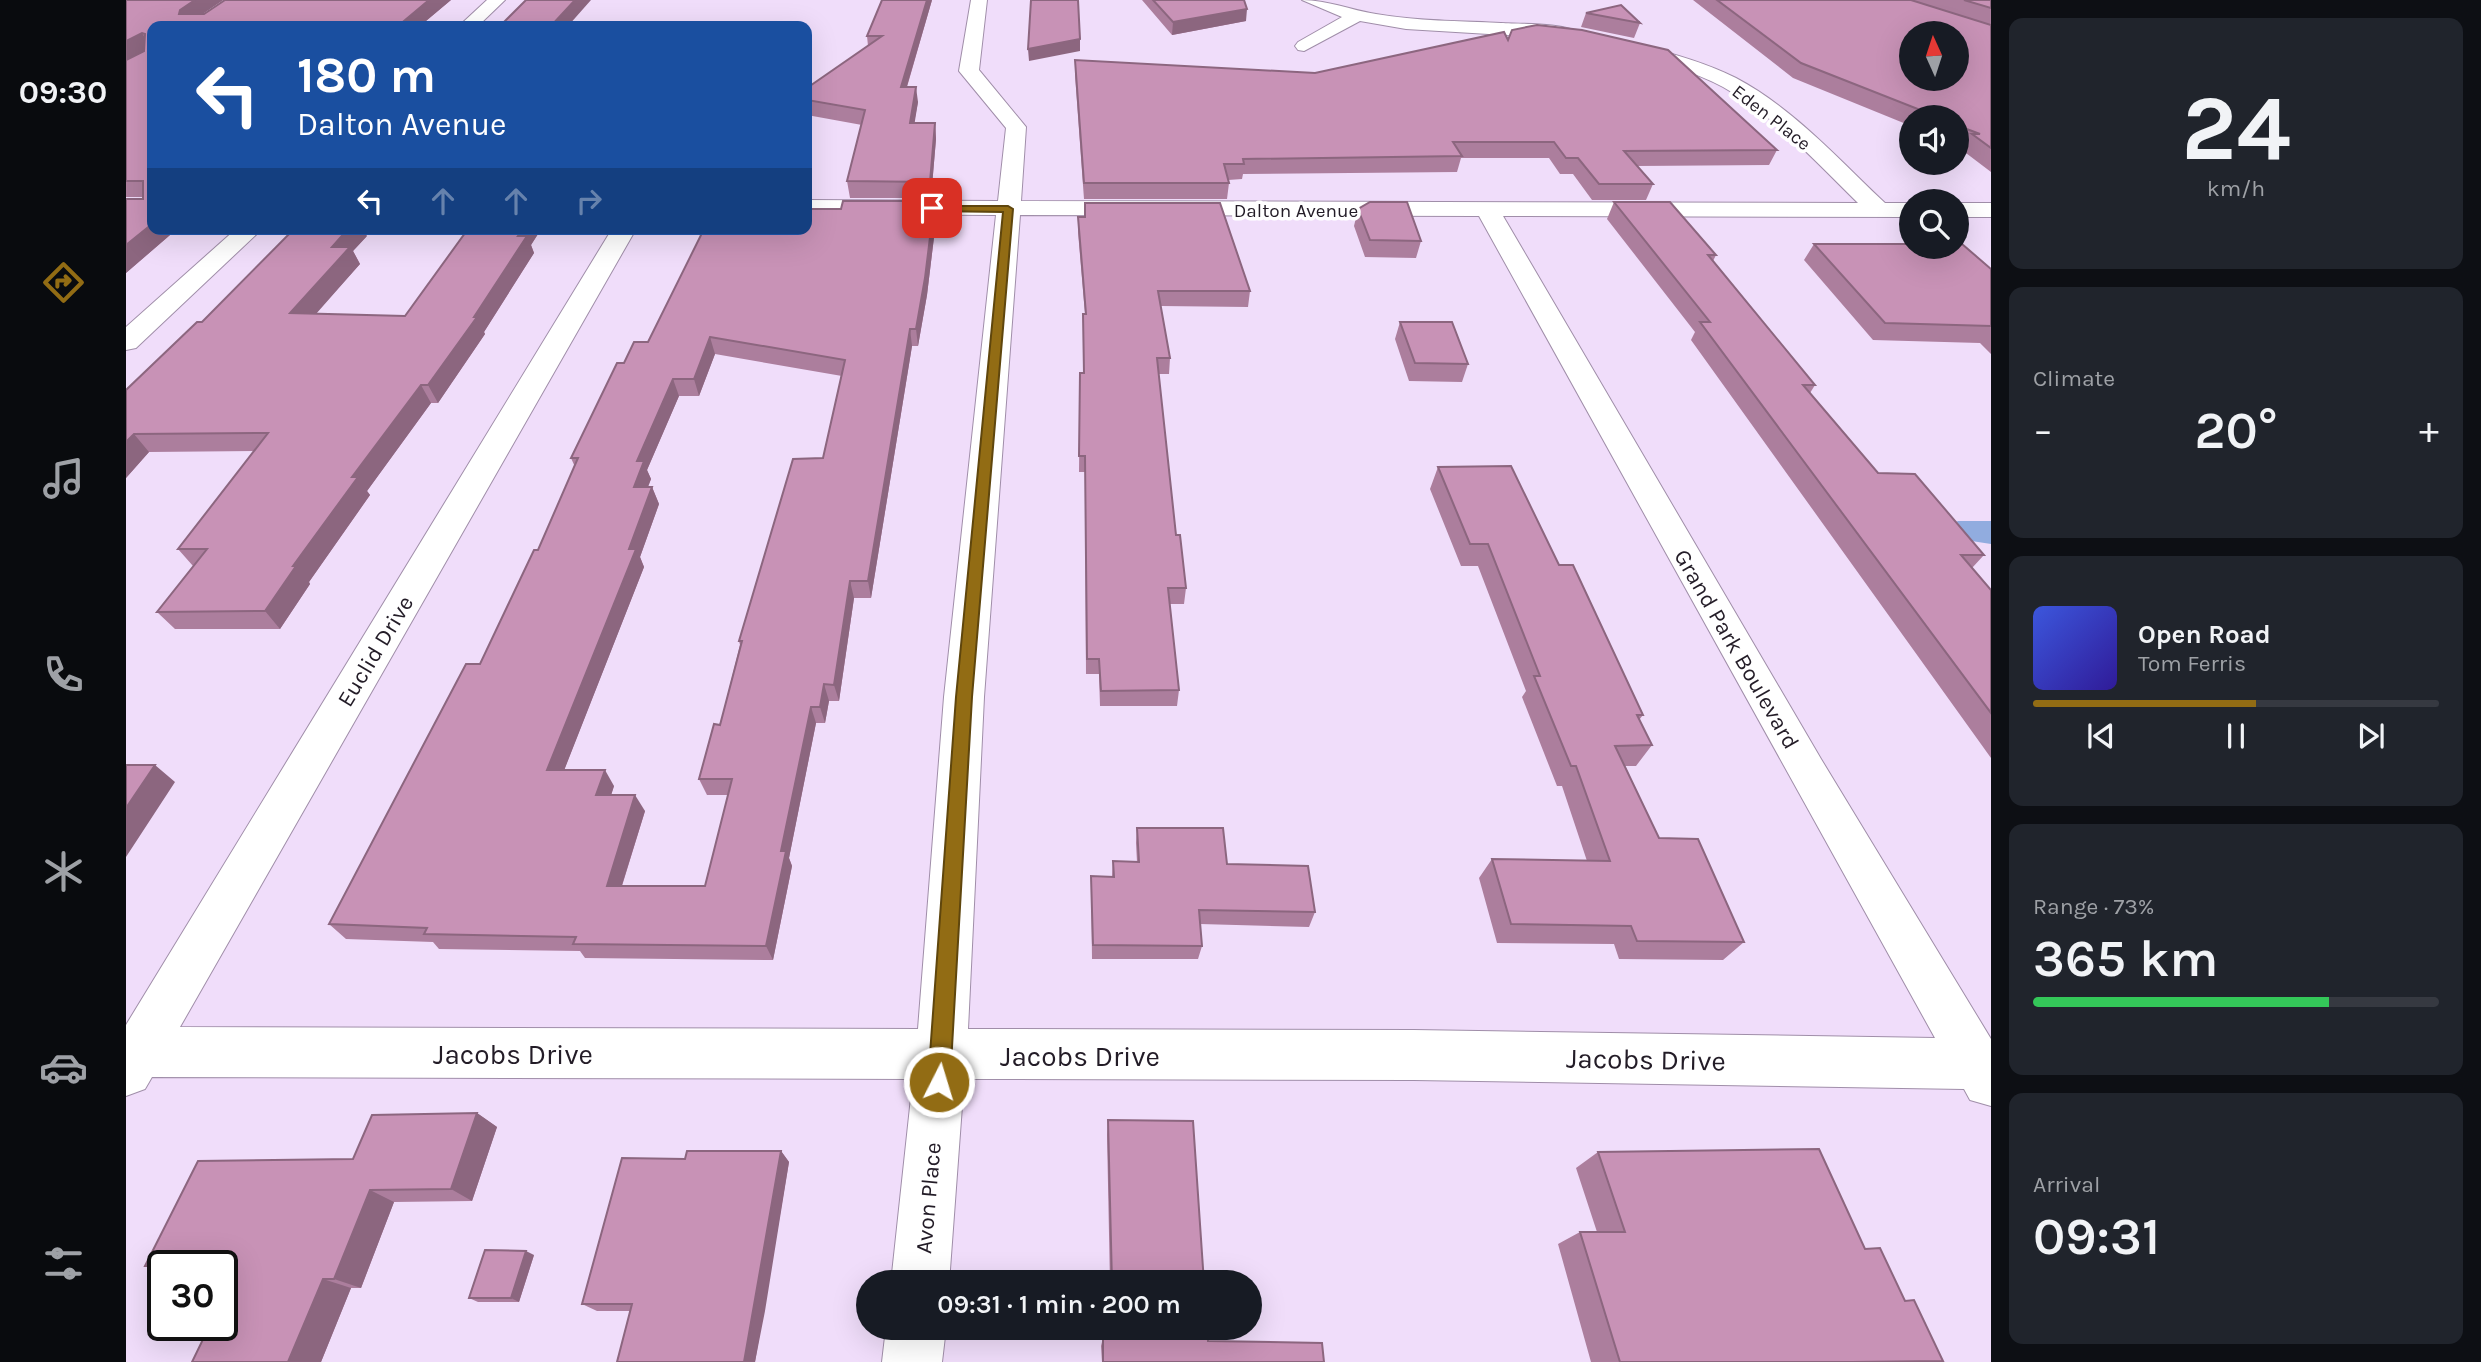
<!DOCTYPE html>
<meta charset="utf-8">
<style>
body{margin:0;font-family:Karla,sans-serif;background:#20242c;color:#f1f3f6;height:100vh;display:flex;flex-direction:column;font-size:26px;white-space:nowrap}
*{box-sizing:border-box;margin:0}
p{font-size:23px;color:#9ea1a6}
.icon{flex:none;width:38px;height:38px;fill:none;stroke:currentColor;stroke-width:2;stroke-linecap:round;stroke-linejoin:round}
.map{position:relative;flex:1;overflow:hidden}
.sheet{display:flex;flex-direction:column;gap:18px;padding:18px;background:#0d0f14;width:490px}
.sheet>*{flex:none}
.banner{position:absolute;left:21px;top:21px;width:665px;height:214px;border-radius:14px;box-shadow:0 7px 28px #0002;background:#1a4fa0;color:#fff;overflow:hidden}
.needle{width:46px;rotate:357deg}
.controls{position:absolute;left:1773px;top:21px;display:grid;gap:14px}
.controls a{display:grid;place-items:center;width:70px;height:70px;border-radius:50%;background:#171b24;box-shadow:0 7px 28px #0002;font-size:35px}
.speed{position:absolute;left:21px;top:1250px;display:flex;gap:14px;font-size:35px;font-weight:700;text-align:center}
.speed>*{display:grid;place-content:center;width:91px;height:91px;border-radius:50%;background:#171b24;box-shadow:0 7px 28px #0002;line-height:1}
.speed .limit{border:4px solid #111;border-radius:10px;background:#fff;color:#111}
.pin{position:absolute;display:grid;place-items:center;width:60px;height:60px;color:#fff;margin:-30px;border-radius:14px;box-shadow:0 4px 10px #0006}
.me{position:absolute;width:77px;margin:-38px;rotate:5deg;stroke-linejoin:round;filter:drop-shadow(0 0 5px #0008)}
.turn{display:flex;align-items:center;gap:24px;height:147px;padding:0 35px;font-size:32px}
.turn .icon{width:91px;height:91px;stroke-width:2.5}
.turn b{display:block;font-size:49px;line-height:60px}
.lanes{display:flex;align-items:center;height:66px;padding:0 35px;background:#0003;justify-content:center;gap:35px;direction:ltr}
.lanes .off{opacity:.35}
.big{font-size:52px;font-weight:600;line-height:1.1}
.sheet .card{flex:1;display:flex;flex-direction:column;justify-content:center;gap:10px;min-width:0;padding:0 24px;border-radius:14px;background:#20242c}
.sheet .dial{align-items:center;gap:0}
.dial b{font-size:91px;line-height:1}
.song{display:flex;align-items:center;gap:21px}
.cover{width:84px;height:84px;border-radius:10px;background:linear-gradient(135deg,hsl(230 70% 55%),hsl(250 70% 35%))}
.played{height:7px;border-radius:4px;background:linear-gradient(90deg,#926c14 55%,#363941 55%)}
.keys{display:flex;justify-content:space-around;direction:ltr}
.heat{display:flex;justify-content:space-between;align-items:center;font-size:38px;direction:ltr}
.charge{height:10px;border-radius:5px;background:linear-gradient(90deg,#34c759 73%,#363941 0)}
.trip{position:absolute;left:730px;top:1270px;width:406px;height:70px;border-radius:35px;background:#171b24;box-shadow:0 7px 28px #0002;font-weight:600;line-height:70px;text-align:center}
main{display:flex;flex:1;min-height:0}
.menu{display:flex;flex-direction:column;width:126px;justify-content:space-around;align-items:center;background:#090b0e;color:#9ea1a6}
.menu .icon{width:49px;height:49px}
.menu .selected{color:#926c14}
.menu b{font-size:32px;color:#f1f3f6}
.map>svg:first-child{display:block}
.water{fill:#91acdf}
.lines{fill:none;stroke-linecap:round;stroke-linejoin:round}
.street-casing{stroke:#a08ea9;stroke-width:2}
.street{fill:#fff;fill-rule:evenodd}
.wall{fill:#ac7e9d;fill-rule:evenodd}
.shaded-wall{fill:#8c667f}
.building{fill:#c892b6;stroke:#8c667f;stroke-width:2;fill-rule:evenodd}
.route{fill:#926c14;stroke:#5f460d;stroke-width:2}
.labels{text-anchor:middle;stroke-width:7;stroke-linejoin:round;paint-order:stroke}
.far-street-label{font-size:19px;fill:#231c27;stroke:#fff}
.street-label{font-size:23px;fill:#231c27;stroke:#fff}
.near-street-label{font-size:28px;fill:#231c27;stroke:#fff}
</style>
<main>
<nav class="menu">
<b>09:30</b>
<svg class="icon selected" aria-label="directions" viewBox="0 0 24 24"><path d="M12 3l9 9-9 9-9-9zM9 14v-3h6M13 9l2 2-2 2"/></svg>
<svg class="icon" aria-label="music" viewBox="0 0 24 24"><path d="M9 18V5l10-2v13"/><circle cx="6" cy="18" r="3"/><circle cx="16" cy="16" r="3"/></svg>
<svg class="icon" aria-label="phone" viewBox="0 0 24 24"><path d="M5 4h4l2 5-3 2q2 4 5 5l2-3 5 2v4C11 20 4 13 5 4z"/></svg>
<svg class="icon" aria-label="climate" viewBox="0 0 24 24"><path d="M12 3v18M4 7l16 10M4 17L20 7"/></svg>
<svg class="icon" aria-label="car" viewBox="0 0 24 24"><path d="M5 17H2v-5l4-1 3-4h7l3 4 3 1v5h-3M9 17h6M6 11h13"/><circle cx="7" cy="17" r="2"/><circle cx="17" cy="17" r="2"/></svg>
<svg class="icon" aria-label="filters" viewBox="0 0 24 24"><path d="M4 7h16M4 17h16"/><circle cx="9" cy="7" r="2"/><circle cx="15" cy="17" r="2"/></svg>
</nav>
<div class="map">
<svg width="1865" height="1362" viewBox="0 0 1865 1362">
<rect width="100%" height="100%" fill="#f0ddfa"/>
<path class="water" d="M1832,521H1865V544L1839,540L1826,524Z"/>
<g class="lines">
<defs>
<path id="street" d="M361,0H379L352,26H333Z
M845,0H861L853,70L900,127L895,201L1732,203C1690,162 1649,116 1597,87C1567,71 1533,62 1501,53L1498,49L1501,45L1507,44C1542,52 1578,62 1610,78C1667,108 1712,159 1759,203H1785V217L1377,216L1695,759L1865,1039V1106L1844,1100L1838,1089L1288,1080L838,1079L823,1283H765L787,1079L26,1077L19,1089L0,1096V1025L486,229H510L54,1027L792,1029L818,697L870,215L681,214V200L872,201L880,128L833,71ZM894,215L1353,216L1809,1038L1288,1030L842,1029L858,697Z
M1176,0C1202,0 1224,10 1250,14C1291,21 1333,21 1375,23C1391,24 1444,23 1454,34L1445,39L1280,29L1234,21L1178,51L1172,50L1169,46L1172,42L1216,17Z
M1830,203H1865V217H1830Z
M110,229H136L10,348L0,350V327Z
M760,1328H820L816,1362H756Z"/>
</defs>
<use href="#street" class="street-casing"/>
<use href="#street" class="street"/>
</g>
<path class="wall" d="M0,0H97L76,14L325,0L294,26H26L51,229L0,273V199H17V197H0Z
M806,0L781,87L792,102L788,123H809L810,139L805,198H724L721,181L736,125L681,115V88L742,46L741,36Z
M1016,0H1118L1120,21L1046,35Z
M1567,0H1865V172L1836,150L1837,148L1830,145V117H1785V126L1667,78Z
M1460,13L1514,23L1508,38L1455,27Z
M1382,40L1651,150L1643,165L1511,166L1527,184L1520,200H1466L1447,174H1434L1423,158H1335L1331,172L1117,174L1116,179L1102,180L1103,183L1101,199H958L949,75V60L1189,73Z
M801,201L803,213H807L809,229L801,295L792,346H786L745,598H728L713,701H703L699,723H690L663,858L666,866L647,960L459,958L454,951L313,949L307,942L220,939L203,924L354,664L412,550L449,467L445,458L498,363L522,342L715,209ZM589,354L716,376L697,458L613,641L614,645L594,725L573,779L581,795H602L579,886H496L519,811L485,795L488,786L438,770L518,567L514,557L533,504L526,487H522L525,479L521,470L553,396H573Z
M1488,202L1590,255L1587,261L1689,385L1684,393L1752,473L1858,555L1846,568L1865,590V758L1565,340L1569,332L1481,219Z
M959,203L1124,291L1122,307L1035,306L1044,358L1043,374H1032L1050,535L1060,588L1058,604H1044L1053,690L1051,706H974L973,674H960L959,472H953L954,373H957V314H959L952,232V217H959Z
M1232,209L1295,241L1290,258L1239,257L1228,226Z
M342,229H410L412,234L405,245L408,253L358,332L359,334L312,403H305L241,491L244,495L183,582L184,584L154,629H49L31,612L67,566L52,549L129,451L23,452L0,478V390L76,322L241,236L227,251L234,264L189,314L279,316Z
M1688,244L1865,269V354L1854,343L1747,340L1678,260Z
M1274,322L1342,364L1336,382L1283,381L1269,339Z
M1312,467L1433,565L1517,715L1513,720L1526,745L1510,766H1499L1533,838L1618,942L1597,960L1493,959L1488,944L1371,943L1353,878L1366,859L1461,861L1436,786H1431L1396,697L1400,691L1352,566H1335L1304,489Z
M1011,828L1101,864L1189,912L1183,927L1074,924L1076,946L1072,959H966L965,876H986L987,861L1011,862L1010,843Z
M351,1113L371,1127L346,1201L268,1202L235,1288H225L195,1362H66L105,1281L99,1279L100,1275H96V1265H37V1271L19,1266L227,1159Z
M982,1120L1078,1283H984L981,1135Z
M655,1151L663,1162L629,1362H491L504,1311H471L456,1304L559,1159Z
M1472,1152L1739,1249L1779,1301L1817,1361L1810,1362H1465L1432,1244L1454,1232H1471L1450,1168Z
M408,1255L393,1302H352L343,1298Z
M985,1328H1081L1082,1341L1198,1362H976L975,1346L977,1338L985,1339Z"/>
<path class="shaded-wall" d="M69,0H97L62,24L53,14L54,10Z
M303,0H325L294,26H272Z
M449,0H465L442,26H425Z
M801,0H806L776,103L775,87Z
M1121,9L1120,21L1046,35L1047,22Z
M16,33L25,48L0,60V41Z
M954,39V51L903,61L902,49Z
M790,87L792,102L786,139L784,123Z
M809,123L810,139L805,198L804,182Z
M807,213L809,229L801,295L792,346L790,329Z
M26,224V229H51L0,273V245Z
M222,229H237L241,236L227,251L234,264L175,331L164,313L206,247Z
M397,229H410L412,234L405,245L408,253L358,332L359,334L312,403L302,385L348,317Z
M784,329L786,346L745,598L742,581Z
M584,337L589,354L573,396L568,379Z
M547,379L553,396L521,470L525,479L515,504L508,487L511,461Z
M295,385L305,403L241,491L244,495L183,582L184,584L154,629L139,611L167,566L226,477Z
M8,434L23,452L0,478V442Z
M526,487L533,504L514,557L518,567L432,786L421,770Z
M724,581L728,598L713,701L708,685Z
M698,684L703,701L699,723L694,707Z
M685,707L690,723L663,858L666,866L647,960L640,946L655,851Z
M29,765L49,782L0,857V808Z
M479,770L488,786L480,811L470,795Z
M509,795L519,811L491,901L481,886Z
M351,1113L371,1127L346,1201L325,1189Z
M655,1151L663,1162L639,1311L629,1362H618Z
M244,1190L268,1202L235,1288L208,1279Z
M400,1251L408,1255L393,1302L385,1298Z
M197,1279L225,1288L195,1362H162Z"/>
<path class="building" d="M0,0H69L54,10L53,14H78L99,0H303L272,26H26V224L0,245V199H17V181H0V60L18,51L19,34L16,33L0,41Z
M400,0H449L425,26H374Z
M756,0H801L775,87H790L784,123H809L804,182L721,181L739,110L681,100V88L756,36H741Z
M905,0H952L954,39L902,49Z
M1027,0H1118L1121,9L1047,22Z
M1591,0H1785L1865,25V148L1846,134H1854L1830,125V117H1812L1675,63ZM1785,33H1830V79H1785Z
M1838,0H1865V8Z
M1495,5L1514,23L1460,13Z
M1411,25L1456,30L1542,50L1651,150L1498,151L1527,184H1473L1452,158H1440L1428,142H1327L1336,156L1117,159L1118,164H1098L1103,183H958L949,60L1189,73L1378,32L1382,40L1386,30Z
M717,201H801L800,213H807L799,278L790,329H784L742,581H724L708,685L698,684L694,707H685L655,851H660L640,946L447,944L450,937L298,934L301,928L203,924L340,664H354L408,550H412L452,458H445L491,363H498L508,342H522L578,229H681V209H715ZM584,337L719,360L697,458L667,459L613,641H616L594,725L588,724L573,779H606L579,886H481L509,795H470L479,770H421L510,549H503L526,487H508L518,461H511L547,379H568Z
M1244,202H1281L1295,241L1244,240L1232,209Z
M1488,202H1544L1590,255H1582L1689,385H1677L1752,473L1789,474L1858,555H1835L1865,590V713L1574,322H1584Z
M959,203H1094L1124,291H1032L1044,358H1031L1050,535H1054L1060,588H1042L1053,690L975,691L973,659H961L959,456H953L954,373H958L957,314H960L952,217H959Z
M168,229H222L206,247H224L164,313L279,316L342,229H397L392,236H401L348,317H351L302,385H295L226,477H232L167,566H170L139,611L31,612L81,549H52L142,433L8,434L0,442V390L71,322H76Z
M1688,244H1785V247H1830V244H1836L1865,269V326L1759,323Z
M1274,322H1326L1342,364L1289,363Z
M1385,466L1433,565H1447L1517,715H1511L1526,745L1489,746L1533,838L1572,839L1618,942L1511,941L1505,926L1385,924L1366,859L1484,861L1450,766H1445L1408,676H1414L1362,544H1344L1312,467Z
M0,765H29L0,808Z
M1011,828H1097L1101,864L1182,866L1189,912L1073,910L1076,946L967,945L965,876L988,877L987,861L1013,862Z
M351,1113L325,1189L244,1190L208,1279H197L162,1362H66L84,1325H96V1299L106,1279H99L104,1265L19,1266L72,1161L227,1159L246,1115Z
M982,1120L1067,1121L1078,1283H986Z
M1693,1149L1739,1249L1754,1248L1779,1301L1788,1300L1817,1361L1726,1362H1494L1454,1232H1499L1472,1152Z
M561,1151H655L618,1362H491L506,1304H456L496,1158L559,1159Z
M359,1250L400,1251L385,1298H343Z
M987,1328H1081L1082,1341L1196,1343L1198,1362H977V1338L987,1339Z"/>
<path class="route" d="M802,206H882L887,209L846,697L824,1082L821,1089L813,1092L806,1089L802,1082L830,697L877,212L806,211Z"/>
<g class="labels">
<g class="far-street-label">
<text transform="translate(1646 117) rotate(38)" y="7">Eden Place</text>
<text x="1170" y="217">Dalton Avenue</text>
</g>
<g class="street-label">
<text transform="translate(1611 649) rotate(60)" y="8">Grand Park Boulevard</text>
<text transform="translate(249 651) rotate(-59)" y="8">Euclid Drive</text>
<text transform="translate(802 1198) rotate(-85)" y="8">Avon Place</text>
</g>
<g class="near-street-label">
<text x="387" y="1064">Jacobs Drive</text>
<text x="954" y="1066">Jacobs Drive</text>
<text transform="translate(1520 1059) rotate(1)" y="10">Jacobs Drive</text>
</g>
</g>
</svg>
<div class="controls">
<a><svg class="needle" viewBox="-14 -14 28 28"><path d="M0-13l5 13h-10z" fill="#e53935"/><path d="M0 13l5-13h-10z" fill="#9ea1a6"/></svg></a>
<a><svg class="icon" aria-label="sound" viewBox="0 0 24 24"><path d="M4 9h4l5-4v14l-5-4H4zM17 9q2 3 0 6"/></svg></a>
<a><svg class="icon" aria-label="search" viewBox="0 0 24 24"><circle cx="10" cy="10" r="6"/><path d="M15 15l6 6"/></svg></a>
</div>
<div class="speed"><div class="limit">30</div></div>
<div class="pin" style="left:806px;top:208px;background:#d93025"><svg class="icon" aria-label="arrive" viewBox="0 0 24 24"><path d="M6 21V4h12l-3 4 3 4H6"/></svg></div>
<svg class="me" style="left:813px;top:1082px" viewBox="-20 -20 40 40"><circle r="17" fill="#926c14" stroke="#fff" stroke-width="3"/><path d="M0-11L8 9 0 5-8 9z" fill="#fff"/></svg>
<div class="trip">09:31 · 1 min · 200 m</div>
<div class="banner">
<div class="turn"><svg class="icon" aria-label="left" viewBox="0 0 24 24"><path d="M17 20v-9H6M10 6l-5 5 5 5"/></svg><div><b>180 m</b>Dalton Avenue</div></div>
<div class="lanes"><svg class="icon" aria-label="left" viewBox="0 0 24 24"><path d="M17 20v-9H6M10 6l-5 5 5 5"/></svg><svg class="icon off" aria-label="ahead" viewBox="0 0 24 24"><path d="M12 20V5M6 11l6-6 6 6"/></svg><svg class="icon off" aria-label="ahead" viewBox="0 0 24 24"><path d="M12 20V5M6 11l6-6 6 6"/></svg><svg class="icon off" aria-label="right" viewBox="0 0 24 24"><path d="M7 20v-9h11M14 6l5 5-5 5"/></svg></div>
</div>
</div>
<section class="sheet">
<div class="card dial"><b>24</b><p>km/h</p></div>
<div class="card"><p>Climate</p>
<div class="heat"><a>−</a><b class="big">20°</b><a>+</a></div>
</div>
<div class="card">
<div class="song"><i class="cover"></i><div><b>Open Road</b><p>Tom Ferris</p></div></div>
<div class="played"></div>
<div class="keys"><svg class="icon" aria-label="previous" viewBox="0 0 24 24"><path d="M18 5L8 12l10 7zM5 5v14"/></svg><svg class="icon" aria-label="pause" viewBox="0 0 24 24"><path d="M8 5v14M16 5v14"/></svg><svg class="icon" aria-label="next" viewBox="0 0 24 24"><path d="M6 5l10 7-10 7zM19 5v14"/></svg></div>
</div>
<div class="card"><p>Range · 73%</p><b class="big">365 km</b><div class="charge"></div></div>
<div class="card"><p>Arrival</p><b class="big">09:31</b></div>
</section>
</main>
